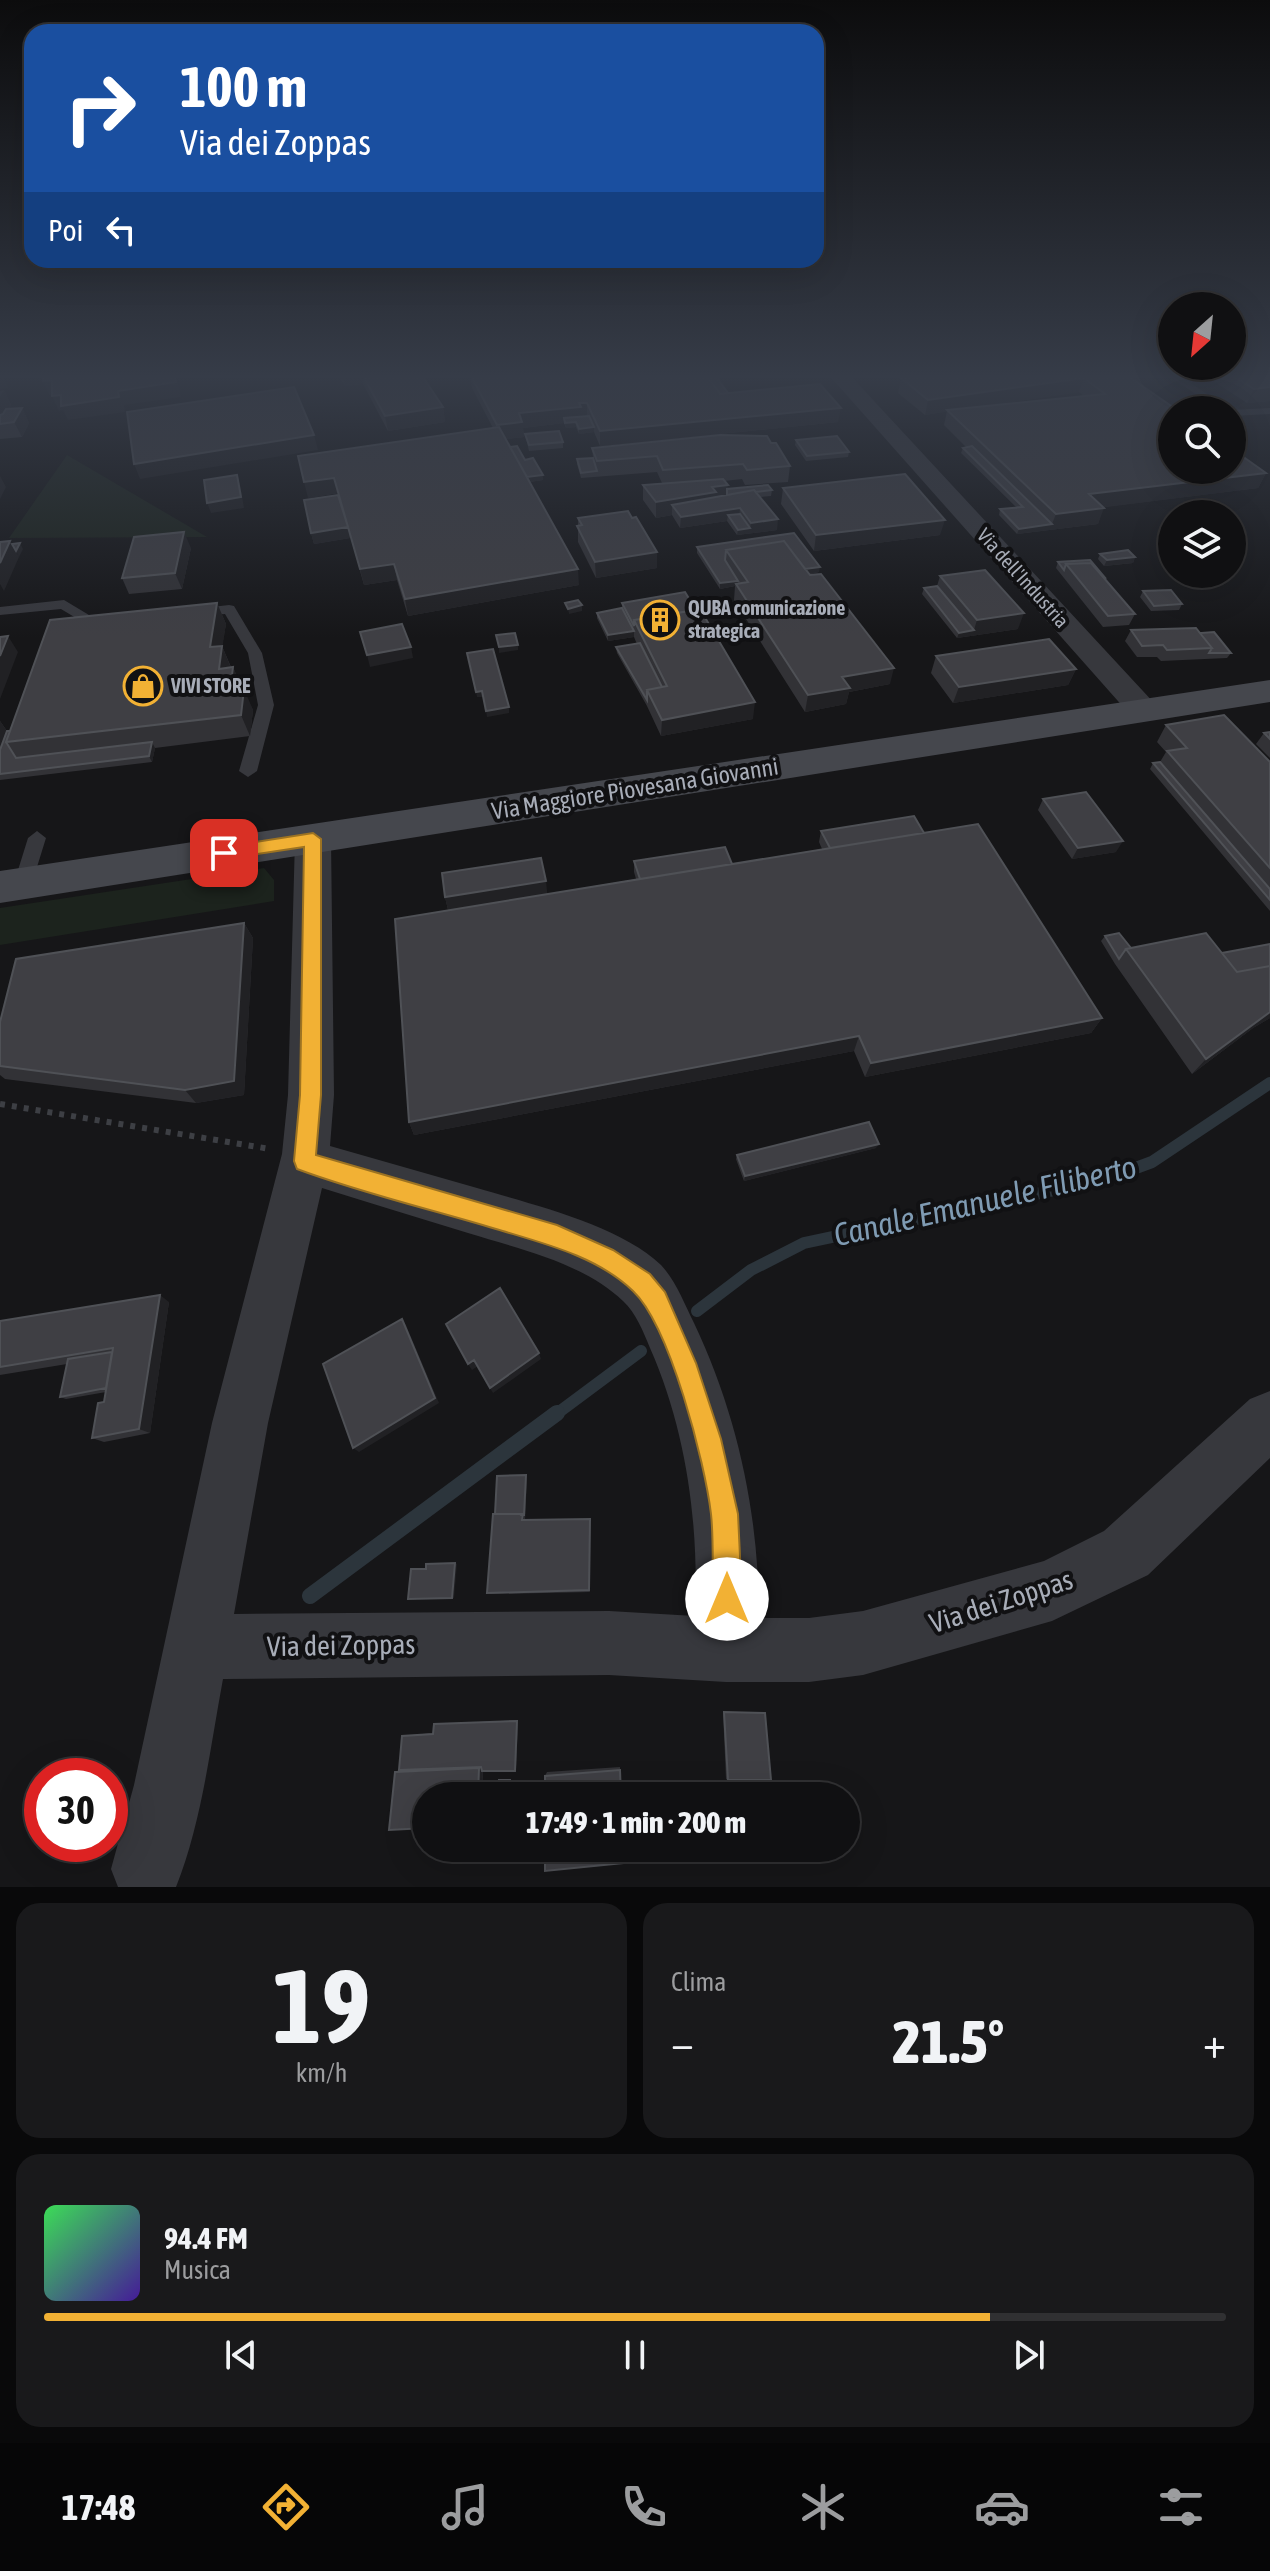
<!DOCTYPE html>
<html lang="it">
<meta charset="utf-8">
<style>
body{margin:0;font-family:"Asap Condensed",sans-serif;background:#19191b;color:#f1f3f6;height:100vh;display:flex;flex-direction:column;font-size:30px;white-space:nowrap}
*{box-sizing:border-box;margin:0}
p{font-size:26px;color:#9c9d9f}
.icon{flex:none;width:44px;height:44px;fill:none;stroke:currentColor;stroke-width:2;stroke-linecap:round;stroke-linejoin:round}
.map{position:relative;height:1887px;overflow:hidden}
.drawer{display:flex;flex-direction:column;gap:16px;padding:16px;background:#09090a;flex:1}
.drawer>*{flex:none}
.guide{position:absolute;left:24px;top:24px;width:800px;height:244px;border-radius:24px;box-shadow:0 8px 32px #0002,0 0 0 2px #303032;background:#1a4fa0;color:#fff;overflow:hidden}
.needle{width:52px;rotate:207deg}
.buttons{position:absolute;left:1158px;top:292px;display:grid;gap:16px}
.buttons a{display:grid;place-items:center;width:88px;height:88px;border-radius:50%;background:#101012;box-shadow:0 8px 32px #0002,0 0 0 2px #303032;font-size:40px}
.speed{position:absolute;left:24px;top:1758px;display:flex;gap:16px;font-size:40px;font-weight:700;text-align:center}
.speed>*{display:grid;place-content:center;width:104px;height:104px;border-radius:50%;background:#101012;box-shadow:0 8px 32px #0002,0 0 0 2px #303032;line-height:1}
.speed .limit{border:12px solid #d22;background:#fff;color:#111}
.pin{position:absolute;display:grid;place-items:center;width:68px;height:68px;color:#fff;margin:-34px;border-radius:16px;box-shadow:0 4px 12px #0006}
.me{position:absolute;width:88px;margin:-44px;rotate:0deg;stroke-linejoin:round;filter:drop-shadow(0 0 6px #0008)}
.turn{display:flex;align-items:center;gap:28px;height:168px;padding:0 24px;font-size:36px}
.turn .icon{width:104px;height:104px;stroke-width:2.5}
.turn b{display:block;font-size:56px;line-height:68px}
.then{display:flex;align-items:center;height:76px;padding:0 24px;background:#0003;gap:16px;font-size:30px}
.big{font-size:60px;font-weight:800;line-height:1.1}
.drawer .tile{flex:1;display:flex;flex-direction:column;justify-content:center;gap:12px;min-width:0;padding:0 28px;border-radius:24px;background:#19191b}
.drawer .dial{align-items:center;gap:0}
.dial b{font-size:104px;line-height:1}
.song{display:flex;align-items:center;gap:24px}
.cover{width:96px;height:96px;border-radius:12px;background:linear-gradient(135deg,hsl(130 70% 55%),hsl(260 70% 35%))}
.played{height:8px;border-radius:4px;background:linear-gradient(90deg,#f2b134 80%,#303032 80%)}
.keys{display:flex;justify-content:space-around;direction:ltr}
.heat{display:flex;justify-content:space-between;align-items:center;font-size:44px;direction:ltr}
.drawer .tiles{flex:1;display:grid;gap:16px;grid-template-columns:1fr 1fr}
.tile:last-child{grid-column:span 2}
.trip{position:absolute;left:412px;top:1782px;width:448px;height:80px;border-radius:40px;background:#101012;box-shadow:0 8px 32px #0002,0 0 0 2px #303032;font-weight:800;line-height:80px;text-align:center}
.dock{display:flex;height:128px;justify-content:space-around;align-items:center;background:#060607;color:#9c9d9f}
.dock .icon{width:56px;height:56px}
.dock .active{color:#f2b134}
.dock b{font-size:36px;color:#f1f3f6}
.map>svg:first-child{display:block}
.green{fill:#1c231d}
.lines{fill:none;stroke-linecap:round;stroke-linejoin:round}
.stream-far1{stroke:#2c353c;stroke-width:12}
.stream{stroke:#2c353c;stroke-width:16}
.path{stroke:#3d3f44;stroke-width:6;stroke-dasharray:5 7;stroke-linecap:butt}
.lane{fill:#37383d;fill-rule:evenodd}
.street{fill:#37383d;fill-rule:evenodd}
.secondary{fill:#45474d;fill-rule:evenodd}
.wall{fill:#323236;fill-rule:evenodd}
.shaded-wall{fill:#212124}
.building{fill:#3f3f44;stroke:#4f5156;stroke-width:2}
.route{fill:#f2b134;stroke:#9d7322;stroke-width:2}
.labels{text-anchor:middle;stroke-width:8;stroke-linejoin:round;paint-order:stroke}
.far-street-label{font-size:20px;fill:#a8adb8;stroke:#111113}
.far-poi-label{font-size:20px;font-weight:bold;fill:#a8adb8;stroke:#111113;text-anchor:start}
.street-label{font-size:24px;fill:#a8adb8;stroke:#111113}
.near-street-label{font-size:28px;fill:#a8adb8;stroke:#111113}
.near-water-label{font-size:32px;font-style:italic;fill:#7f9bb3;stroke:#111113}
</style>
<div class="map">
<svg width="1270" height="1887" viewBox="0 0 1270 1887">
<rect width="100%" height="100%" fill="#161618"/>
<path class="green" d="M67,455L207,537L9,538Z
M264,868L274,880V901L0,945V908Z"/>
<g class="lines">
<path class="stream-far1" d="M697,1311L751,1270L804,1243L1106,1179L1152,1162L1270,1083
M555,1415L641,1351"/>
<path class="stream" d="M310,1596L557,1413"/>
<path class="path" d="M0,1104L270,1149"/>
<path class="lane" d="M1166,374H1177L1231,410L1270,408V414L1232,416V410H1219Z
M64,600L94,618L107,617L114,621L91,627L61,609L0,615V607Z
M229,605L234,606L262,653L274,705L257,771L248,777L239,771L258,705L248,653L225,614L194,617L187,613L194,609Z
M37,831L46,838L32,883L23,890L14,883L28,838Z"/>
<path class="street" d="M828,374H849L1155,704L1160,711L1155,718L1144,721L1133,718Z
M313,826L326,830L331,839L334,1095L330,1146C379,1160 428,1174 477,1188C531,1204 620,1225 661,1265C676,1281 684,1303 694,1323C738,1416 759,1515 759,1618H809L863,1611L1044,1561L1104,1531L1250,1399L1270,1391V1458L1148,1575L1052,1621L863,1675L809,1682H726L609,1675L223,1679C210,1748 202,1822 176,1887H118L111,1869L134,1785L212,1423L282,1154L288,1095L295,839L300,830ZM322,1188C370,1203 419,1218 468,1233C519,1249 582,1262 623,1301C636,1313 643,1331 650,1348C687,1432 699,1525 695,1616L609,1611L234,1614L268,1423Z"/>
<path class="secondary" d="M1270,680V702L0,903V871Z"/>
</g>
<path class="wall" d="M338,374H421L443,407L445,422L388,431L363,384L345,386Z
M470,374L728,393L838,422L600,446L594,432L579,434L576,427L566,428L564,423L523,428L524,437L505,439L510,447L543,475V480L529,482L579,585L408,616L397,580L364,585L350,535V538L314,544L311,533L338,495V493L308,498L493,428L472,388Z
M936,374H1152L1149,382L1139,383L1266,473L1258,488L1103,507L1098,524L1017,534L999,515L1000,509L1016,507L961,453L963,448L966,447L944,425L947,411L925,415L898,393L901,378ZM1079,392L1084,396L976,407Z
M1189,374H1270V401L1247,403L1204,375L1193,376Z
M4,390L11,405L9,409L22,408L29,423L22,437L0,439V391Z
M525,434L563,442V448L529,451Z
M796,440L849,452L848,457L806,461L795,445Z
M771,443L790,466L788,482L745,485L742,479L724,481L727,489L772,490L771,496L760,497L777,530L737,535L727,521L680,528L672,515L656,518L643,500V485L662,483L657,472L581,478L577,464V459L593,458L592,448Z
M783,488L940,535L814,551L781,504Z
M578,518H632L657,552V568L596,578L578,542Z
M794,533L819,572L809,574L890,684L849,692L846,704L805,712L734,600L735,586L720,589L697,553V547Z
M191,548L182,589L129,594L122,578Z
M1100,554L1135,557L1133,563L1104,566L1098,559Z
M1090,560L1135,614L1129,625L1103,627L1056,568L1058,562Z
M940,576L1018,629L957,638L922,594L924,588L937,586Z
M1143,591L1182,604L1179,610L1151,611L1140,597Z
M217,603L226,624L222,646L231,667H233L242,689L253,710L250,736L155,748L152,762L0,780V721L7,731H10Z
M622,603L753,719L661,736L647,706L617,653L616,647L637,644L634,637L608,641L597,618V613L622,608Z
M1131,630L1200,633L1231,653L1227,658L1161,661L1157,657H1137L1125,641Z
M936,656L1076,669L1068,685L953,703L931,673Z
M1166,725L1270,762V911L1150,769L1153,763L1160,762L1166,752L1157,742Z
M1270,732V758L1256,744L1264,733Z
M1043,799L1116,852L1072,859L1038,810Z
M821,831L924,833L1102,1018L1091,1033L865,1077L854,1051L414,1135L409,1122L448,910L445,897L548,894L636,879L634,872V861L732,864L822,849L819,842Z
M244,923L253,938L244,1095L196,1103L5,1079L0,1075V1022Z
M1105,936L1131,948L1222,953L1270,944V1018L1253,1028L1192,1074L1115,964L1101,941Z
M876,1148L744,1181L736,1159L737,1155Z
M169,1302L150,1433L104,1442L92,1438L104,1402L106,1392L66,1399L60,1397L67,1364L0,1375V1321Z
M526,1475L527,1477L525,1520L590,1519V1592L491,1594L487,1593L495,1514Z
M723,1712L765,1713L728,1780L726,1779Z
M518,1720L516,1769L515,1771H483L482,1796H426L395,1772L399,1770L402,1736L433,1733L434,1724H436Z
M620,1767L621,1796L545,1776L547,1772Z"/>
<path class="shaded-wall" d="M0,374H3L8,388L0,389Z
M159,374H187L176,375L181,397L124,405L125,412L68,420L63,410L59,411L52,396L118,391Z
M342,374H360L363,384L345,386Z
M1122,374H1152L1149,382L1117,386Z
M1194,374H1205L1204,375L1193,376Z
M1084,378L1079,392L925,415L928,400Z
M52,380L59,394L49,395L43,381Z
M1270,387V401L1247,403L1254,389Z
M4,390L11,405L0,424V397Z
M587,403V417L576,422V427L566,428L564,418V423L523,428L524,437L499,440L497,425L519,413Z
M443,407L445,422L388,431L385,416Z
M22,408L29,423L22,437L14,422Z
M841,408L838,422L600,446V431Z
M594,427V432L579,434V429Z
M314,435L318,450L140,479L134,464Z
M1266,473L1258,488L1083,510L1089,494Z
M237,475L240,485L244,508L211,513L207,503Z
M543,475V480L523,483L522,478Z
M0,476L6,487L0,499Z
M334,478L338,493L308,498L304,482Z
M728,485L726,501L672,505V515L656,518V502L712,487Z
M740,508L739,519L728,515L727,521L680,528L681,517Z
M1104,508L1098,524L1017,534L1019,529L1052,524L1056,514Z
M778,519L777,530L737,535L738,530L750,528L751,523Z
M945,520L940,535L814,551L816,535Z
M348,527L350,538L314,544L311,533Z
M184,532L191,548L182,589L175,573Z
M10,541L19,557L4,591L0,584V563Z
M20,543L23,549L19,557L16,551Z
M657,552V568L596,578L595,562Z
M1135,557L1133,563L1104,566L1107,560Z
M394,564L397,580L364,585L360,569Z
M820,567L819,572L795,576L796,570Z
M578,569L579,585L408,616L405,599Z
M738,581V586L736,584L735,586L720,589V583Z
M217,603L226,624L219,669L210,647Z
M582,605V611L569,614L568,609Z
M1024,613L1018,629L957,638L959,633L974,630L977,620Z
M634,626V637L608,641V635L634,631Z
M8,636L18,652L0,699V656Z
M518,645V650L499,653V647Z
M222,646L231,668L219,669Z
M411,647L413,658L370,667L367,655Z
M233,667L242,688L239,712L230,691Z
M894,668L890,684L849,692L846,704L805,712L808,695L842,677Z
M1076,669L1068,685L953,703L959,687Z
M244,689L253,710L250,736L241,715Z
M482,691V697H477L476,692Z
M755,702L753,719L661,736L662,720Z
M509,707V713L487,717L486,711Z
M0,721L11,737L6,742L0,767Z
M152,742L155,748L152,762L149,756Z
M1123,841L1116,852L1072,859L1078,848Z
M546,881L549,910L452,926L445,897Z
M244,923L253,938L244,1095L196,1103L185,1090Z
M1270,1012V1018L1253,1028L1192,1074L1206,1059Z
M1102,1018L1091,1033L865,1077L871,1063Z
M859,1036L854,1051L414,1135L409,1122Z
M879,1144L876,1148L744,1181L745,1176Z
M160,1295L169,1302L150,1433L139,1429Z
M402,1319L406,1325L439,1403L359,1452L353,1448Z
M539,1353L541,1359L493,1393L490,1388Z
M474,1360L478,1366L472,1370L468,1364Z
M526,1475L527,1477L524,1523L522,1520Z
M590,1519L591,1522L590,1592L589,1590Z
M455,1563L457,1564L454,1598H452Z
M518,1720L516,1769L515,1771L517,1721Z
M483,1765L482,1796H478L479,1768Z"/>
<path class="building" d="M43,374H174L176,382L118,391L119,397L61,406V395L52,396V380L43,381Z
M362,374H421L443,407L385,416Z
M470,374H706L720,394L820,384L841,408L600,431L587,403H579L581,407L519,413L522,422L497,425Z
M706,374H714L728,393L720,394Z
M936,374H1125L1177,410H1172V470H1232V449L1266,473L1089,494L1104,508L1056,514L947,410L1105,394L1084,378L928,400L901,378Z
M1230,374H1270V387L1254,389Z
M294,387L314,435L134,464L127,412Z
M22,408L14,422L0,424V415L3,414L6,409Z
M589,416L594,427L579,429L576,422L565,423L564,418Z
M499,427L578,569L405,599L394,564L360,569L334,478L304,482L298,456Z
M559,431L563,442L529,445L525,434Z
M720,435L767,436L771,443H776L790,466L747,470L743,464L663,470L657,456L597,461L592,448Z
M837,436L849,452L807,456L796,440Z
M517,446L525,460L533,458L543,475L527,477L510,447Z
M972,446L1052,524L1019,529L1000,509L1023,507L963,448Z
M593,458L597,471L581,473L577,459Z
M905,474L945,520L816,535L783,488Z
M237,475L241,497L207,503L204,480Z
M723,479L728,485L712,487L716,492L656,502L643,485Z
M768,485L772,490L756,492L754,490L727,495V489Z
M754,490L778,519L751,523L740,508L681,517L672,505Z
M338,495L348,527L311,533L304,500Z
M628,511L632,518L636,517L657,552L595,562L577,526L582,525L578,518Z
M740,514L750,528L738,530L728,515Z
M184,532L175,573L122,578L134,537Z
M794,533L820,567L805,569L784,541L726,550L725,560L738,581L720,583L697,547Z
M10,541L0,563V542Z
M784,541L810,575L821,574L894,668L842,677L850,688L808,695L736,584L748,582L726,550Z
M20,543L16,551L12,544Z
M1128,550L1135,557L1107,560L1100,554Z
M1090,560L1106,579L1091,563L1066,564L1064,570L1058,562Z
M1091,563L1135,614L1108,616L1066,564Z
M985,570L1024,613L977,620L940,576Z
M937,586L974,630L959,633L924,588Z
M1171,590L1182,604L1154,606L1143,591Z
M685,592L696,610L634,620V626L622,603Z
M578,600L582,605L568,609L565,603Z
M217,603L210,647L222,646L219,669L233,667L230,691L244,689L241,715L6,742L50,620Z
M622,608L634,631L608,635L597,613Z
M700,609L755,702L662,720L647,690L667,686L634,620Z
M402,624L411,647L367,655L360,632Z
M1196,628L1212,648L1167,650L1163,645L1142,646L1131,630Z
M1214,632L1231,653H1209L1212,648L1200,633Z
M515,633L518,645L499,647L496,635Z
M8,636L0,656V637Z
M1049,639L1076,669L959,687L936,656Z
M640,643L662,687L647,690V700L616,647Z
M493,649L509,707L486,711L482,691L476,692L467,653Z
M1224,715L1270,762V868L1167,751L1187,748L1166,725Z
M7,731H10L6,742L16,758L152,742L149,756L0,774V750Z
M1270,732V739L1264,733Z
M1160,762L1270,889V900L1153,763Z
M1086,792L1123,841L1078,848L1043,799Z
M914,816L924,833L830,848L821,831Z
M978,824L1102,1018L871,1063L859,1036L409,1122L395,919Z
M725,847L732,864L640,879L634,861Z
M541,858L546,881L445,897L442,873Z
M244,923L234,1081L185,1090L0,1066V1022L16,959Z
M1119,933L1131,948L1126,949L1119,959L1105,936Z
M1206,933L1237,972L1270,966V1012L1206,1059L1126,949Z
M1270,944V966L1237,972L1222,953Z
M869,1122L879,1144L745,1176L737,1155Z
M500,1288L539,1353L490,1388L474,1360L468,1364L446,1324Z
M160,1295L139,1429L92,1438L98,1403L104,1402L113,1348L0,1367V1321Z
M402,1319L435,1398L353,1448L323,1364Z
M112,1352L106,1388L60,1397L68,1359Z
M526,1475L524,1515H522L523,1514H495L497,1476Z
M493,1514H523L522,1520L590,1519L589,1590L487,1593Z
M455,1563L452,1598L408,1599L411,1569H426V1564Z
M724,1712L765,1713L771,1780H728Z
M517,1721L515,1771H482L481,1767L399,1770L402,1736L433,1734L434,1724Z
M479,1768L478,1796H426V1828L389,1830L395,1772Z
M620,1770L621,1796H545V1776Z
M499,1780H510V1796H499Z
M545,1848H623V1863L545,1871Z"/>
<linearGradient id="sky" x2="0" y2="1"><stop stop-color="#0c0c0d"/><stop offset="0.59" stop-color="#363c48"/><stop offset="1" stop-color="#363c48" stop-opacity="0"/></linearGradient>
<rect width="1270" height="638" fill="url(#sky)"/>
<path class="route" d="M313,833L321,839V1095L316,1155L557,1225L613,1250L650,1274L665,1292L696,1363L721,1439L738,1514L742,1599L737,1609L727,1613L717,1609L713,1599C712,1571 714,1542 711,1514C705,1463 670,1326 633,1291C597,1256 542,1243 496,1229C430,1209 361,1193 297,1169L294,1161L300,1095L304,847L224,859L216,853L224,847Z"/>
<defs>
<symbol id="building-ring" viewBox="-11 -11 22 22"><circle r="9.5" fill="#111113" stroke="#f2b134" stroke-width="1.5"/><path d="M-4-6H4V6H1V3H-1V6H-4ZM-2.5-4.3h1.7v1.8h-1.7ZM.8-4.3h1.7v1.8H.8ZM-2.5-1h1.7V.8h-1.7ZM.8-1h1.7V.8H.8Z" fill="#f2b134"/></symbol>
<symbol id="shop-ring" viewBox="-11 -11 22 22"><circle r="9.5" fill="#111113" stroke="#f2b134" stroke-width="1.5"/><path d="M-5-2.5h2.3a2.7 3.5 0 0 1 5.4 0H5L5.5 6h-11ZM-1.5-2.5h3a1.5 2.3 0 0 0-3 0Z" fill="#f2b134"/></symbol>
</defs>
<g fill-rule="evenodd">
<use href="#building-ring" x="638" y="598" width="44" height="44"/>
<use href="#shop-ring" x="121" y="664" width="44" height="44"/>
</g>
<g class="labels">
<g class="far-street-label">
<text transform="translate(1023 578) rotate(48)" y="7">Via dell'Industria</text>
</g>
<g class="far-poi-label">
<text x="688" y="615">QUBA comunicazione<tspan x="688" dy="23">strategica</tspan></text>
<text x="171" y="693">VIVI STORE</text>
</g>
<g class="street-label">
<text transform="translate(635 789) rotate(-9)" y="8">Via Maggiore Piovesana Giovanni</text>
</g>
<g class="near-street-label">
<text transform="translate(1001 1601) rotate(-18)" y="10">Via dei Zoppas</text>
<text transform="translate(341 1645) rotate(-1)" y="10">Via dei Zoppas</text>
</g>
<g class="near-water-label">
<text transform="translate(985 1201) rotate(-13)" y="11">Canale Emanuele Filiberto</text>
</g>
</g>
</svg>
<div class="buttons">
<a><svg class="needle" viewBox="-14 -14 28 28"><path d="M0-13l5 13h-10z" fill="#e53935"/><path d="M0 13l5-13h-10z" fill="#9c9d9f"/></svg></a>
<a><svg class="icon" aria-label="search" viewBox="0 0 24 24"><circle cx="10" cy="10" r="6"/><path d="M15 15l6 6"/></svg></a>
<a><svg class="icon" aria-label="layers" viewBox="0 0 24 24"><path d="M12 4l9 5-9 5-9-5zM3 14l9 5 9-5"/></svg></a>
</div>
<div class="speed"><div class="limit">30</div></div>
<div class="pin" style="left:224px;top:853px;background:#d93025"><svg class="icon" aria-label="arrive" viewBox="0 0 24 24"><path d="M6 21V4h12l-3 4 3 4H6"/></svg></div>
<svg class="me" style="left:727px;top:1599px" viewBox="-20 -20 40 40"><circle r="19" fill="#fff"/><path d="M0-13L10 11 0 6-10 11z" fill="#f2b134"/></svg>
<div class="trip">17:49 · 1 min · 200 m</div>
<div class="guide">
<div class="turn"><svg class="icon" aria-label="right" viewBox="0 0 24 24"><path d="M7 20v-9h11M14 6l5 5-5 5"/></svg><div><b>100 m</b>Via dei Zoppas</div></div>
<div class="then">Poi<svg class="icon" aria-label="left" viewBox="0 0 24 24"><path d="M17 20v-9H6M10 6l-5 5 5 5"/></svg></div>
</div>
</div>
<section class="drawer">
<div class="tiles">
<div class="tile dial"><b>19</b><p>km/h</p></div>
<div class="tile"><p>Clima</p>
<div class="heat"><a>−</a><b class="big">21.5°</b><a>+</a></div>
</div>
<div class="tile">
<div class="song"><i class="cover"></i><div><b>94.4 FM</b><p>Musica</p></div></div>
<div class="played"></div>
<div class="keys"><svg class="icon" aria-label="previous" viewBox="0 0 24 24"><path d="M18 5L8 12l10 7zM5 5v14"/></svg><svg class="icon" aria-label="pause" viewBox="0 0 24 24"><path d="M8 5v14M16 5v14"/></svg><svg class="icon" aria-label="next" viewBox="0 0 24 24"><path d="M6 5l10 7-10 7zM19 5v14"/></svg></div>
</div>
</div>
</section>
<nav class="dock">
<b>17:48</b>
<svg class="icon active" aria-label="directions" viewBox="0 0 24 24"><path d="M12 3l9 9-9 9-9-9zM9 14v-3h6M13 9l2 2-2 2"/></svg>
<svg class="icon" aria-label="music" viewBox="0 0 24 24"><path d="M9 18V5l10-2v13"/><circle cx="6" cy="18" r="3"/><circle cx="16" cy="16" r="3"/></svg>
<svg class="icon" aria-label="phone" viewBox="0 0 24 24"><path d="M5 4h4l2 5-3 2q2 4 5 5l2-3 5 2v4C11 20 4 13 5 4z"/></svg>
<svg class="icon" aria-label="climate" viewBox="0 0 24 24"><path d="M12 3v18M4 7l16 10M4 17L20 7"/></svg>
<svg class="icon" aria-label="car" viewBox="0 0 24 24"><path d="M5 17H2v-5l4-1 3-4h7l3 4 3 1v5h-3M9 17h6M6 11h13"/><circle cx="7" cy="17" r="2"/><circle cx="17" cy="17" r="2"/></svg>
<svg class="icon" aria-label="filters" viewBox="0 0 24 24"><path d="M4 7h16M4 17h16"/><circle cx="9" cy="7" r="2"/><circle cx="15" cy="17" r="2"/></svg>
</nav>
